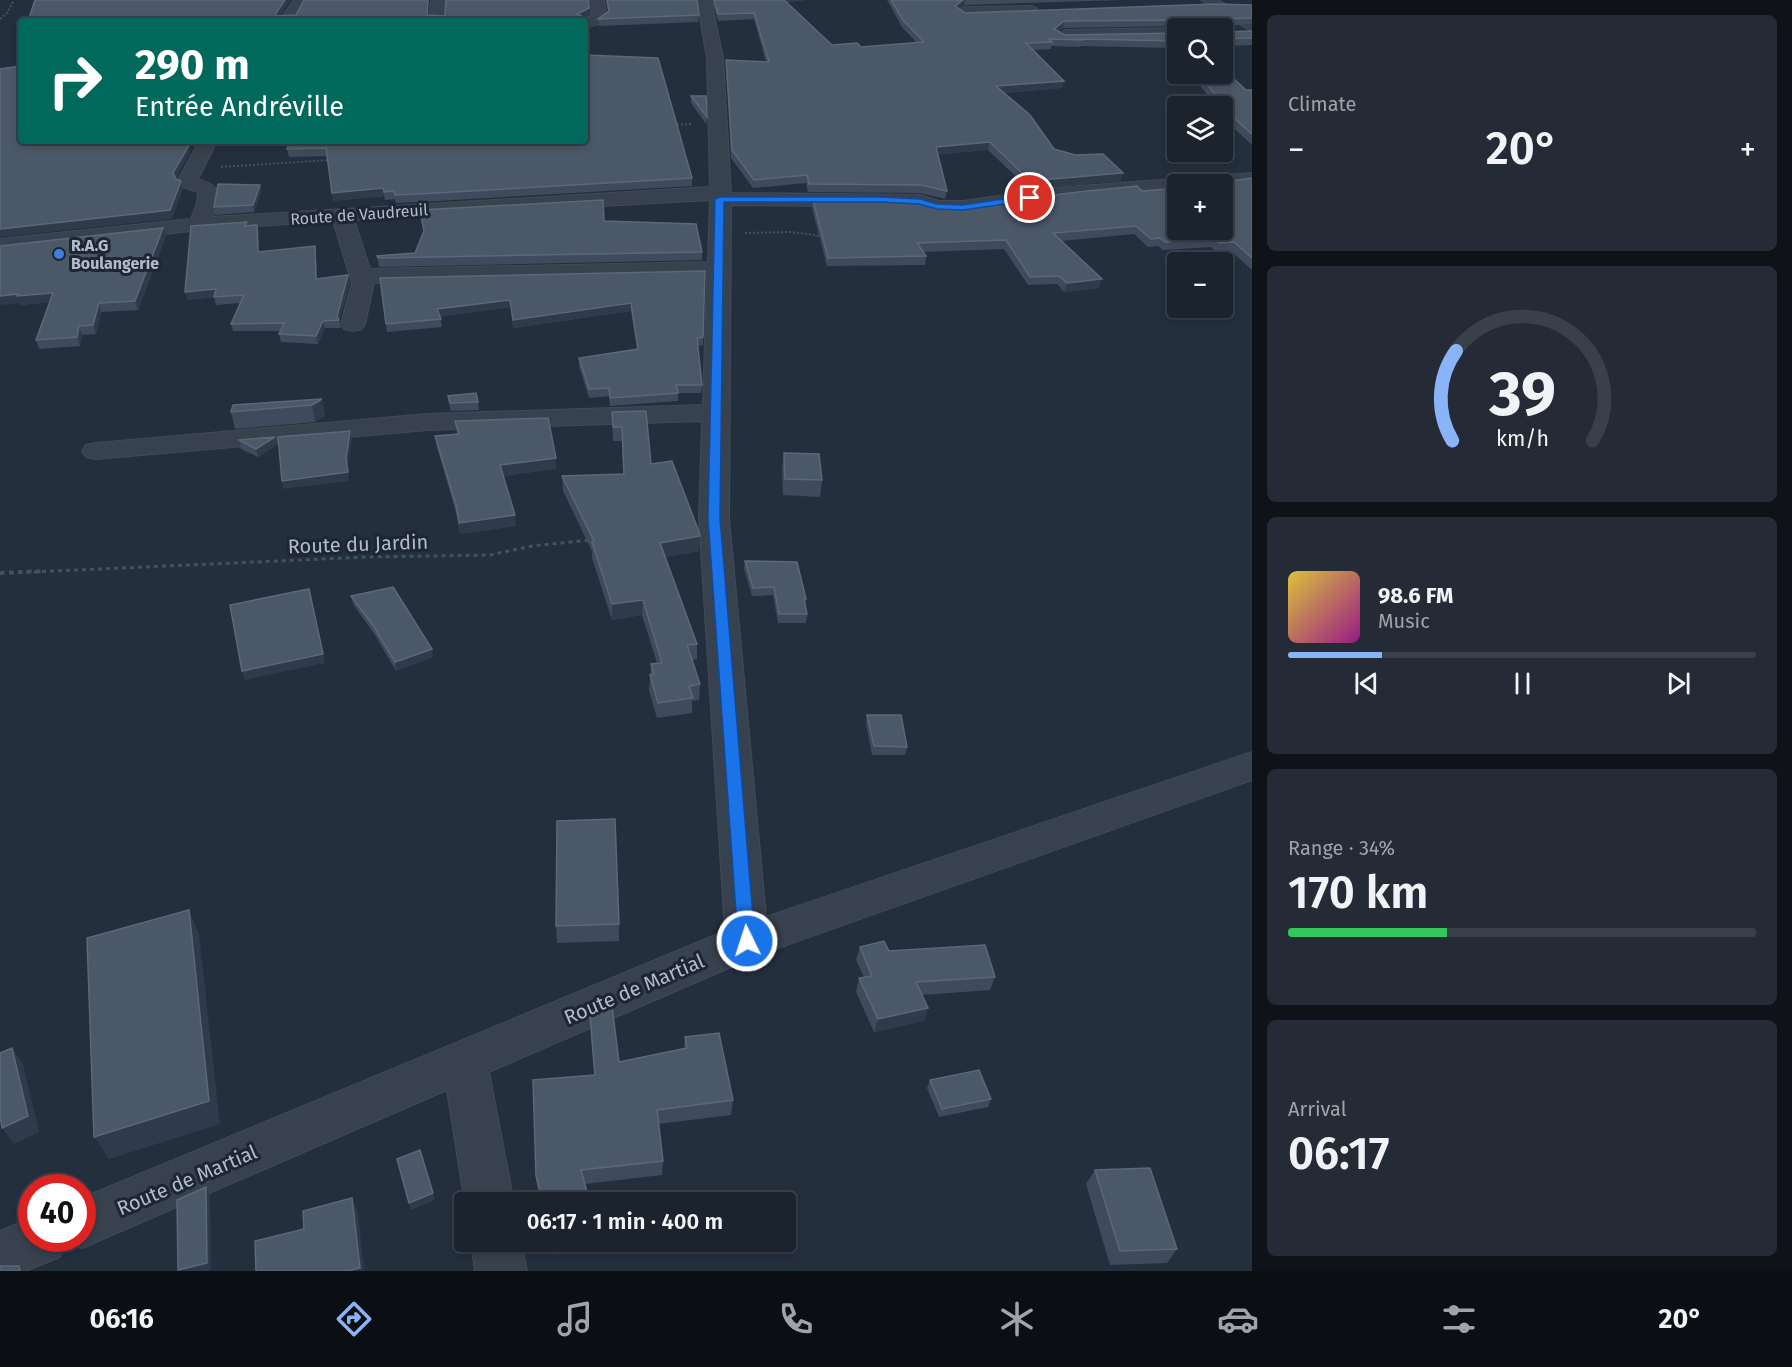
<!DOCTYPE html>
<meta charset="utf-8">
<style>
body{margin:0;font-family:"Fira Sans",sans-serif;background:#242b36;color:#f1f3f6;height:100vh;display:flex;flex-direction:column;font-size:22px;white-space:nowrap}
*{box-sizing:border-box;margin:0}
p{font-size:20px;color:#a0a4aa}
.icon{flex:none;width:33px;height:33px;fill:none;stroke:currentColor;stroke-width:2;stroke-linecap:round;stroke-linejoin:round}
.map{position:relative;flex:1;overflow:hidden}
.panel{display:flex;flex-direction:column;gap:15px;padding:15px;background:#0f1319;width:540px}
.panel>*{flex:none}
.hud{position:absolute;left:18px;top:18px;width:570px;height:126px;border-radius:6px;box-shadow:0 3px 9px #0003,0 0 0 2px #39404a;background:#00695c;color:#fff;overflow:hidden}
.controls{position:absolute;left:1167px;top:18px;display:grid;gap:12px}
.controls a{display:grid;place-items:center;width:66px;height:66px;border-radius:6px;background:#1b232e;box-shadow:0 3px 9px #0003,0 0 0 2px #39404a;font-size:30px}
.speed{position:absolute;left:18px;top:1174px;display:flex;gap:12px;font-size:30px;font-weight:700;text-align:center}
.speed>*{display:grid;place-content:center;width:78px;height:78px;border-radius:50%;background:#1b232e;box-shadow:0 3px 9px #0003,0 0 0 2px #39404a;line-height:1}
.speed .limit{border:9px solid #d22;background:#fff;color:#111}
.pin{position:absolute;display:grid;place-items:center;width:51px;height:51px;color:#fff;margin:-26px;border:3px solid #fff;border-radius:50%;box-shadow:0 2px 6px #0007}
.me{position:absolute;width:66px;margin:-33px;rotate:356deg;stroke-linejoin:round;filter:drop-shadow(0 0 4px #0008)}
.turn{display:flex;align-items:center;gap:21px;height:126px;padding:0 18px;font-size:27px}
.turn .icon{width:78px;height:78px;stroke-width:2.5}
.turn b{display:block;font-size:42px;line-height:51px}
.big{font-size:45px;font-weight:600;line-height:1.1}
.panel .tile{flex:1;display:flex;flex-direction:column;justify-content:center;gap:9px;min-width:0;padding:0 21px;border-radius:9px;background:#242b36}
.panel .dial{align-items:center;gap:0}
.dial svg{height:156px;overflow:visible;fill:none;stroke:#39404a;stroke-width:7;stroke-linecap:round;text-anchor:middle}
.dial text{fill:#f1f3f6;stroke:none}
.song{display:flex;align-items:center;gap:18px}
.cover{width:72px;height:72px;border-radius:9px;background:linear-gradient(135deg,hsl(50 70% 55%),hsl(310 70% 35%))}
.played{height:6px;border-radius:3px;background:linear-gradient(90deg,#8ab4f8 20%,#39404a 20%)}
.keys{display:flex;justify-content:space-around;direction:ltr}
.heat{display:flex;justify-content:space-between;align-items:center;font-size:33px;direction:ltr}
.charge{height:9px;border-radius:4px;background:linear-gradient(90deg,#34c759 34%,#39404a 0)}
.trip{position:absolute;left:454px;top:1192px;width:342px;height:60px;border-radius:6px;background:#1b232e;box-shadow:0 3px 9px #0003,0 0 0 2px #39404a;font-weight:600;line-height:60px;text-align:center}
.tab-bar{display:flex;height:96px;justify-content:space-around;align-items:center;background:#0b0e12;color:#a0a4aa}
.tab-bar .icon{width:42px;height:42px}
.tab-bar .active{color:#8ab4f8}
.tab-bar b{font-size:27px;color:#f1f3f6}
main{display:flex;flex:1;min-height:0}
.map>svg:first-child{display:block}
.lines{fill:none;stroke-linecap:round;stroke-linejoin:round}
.minor-casing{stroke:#414a57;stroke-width:2}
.path-far2{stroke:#3f5557;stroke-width:2;stroke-dasharray:2 2;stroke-linecap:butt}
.path-far1{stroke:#3f5557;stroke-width:3;stroke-dasharray:4 4;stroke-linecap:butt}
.path{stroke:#3f5557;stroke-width:4;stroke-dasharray:4.5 4.5;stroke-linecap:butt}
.minor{fill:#38414e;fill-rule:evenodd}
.wall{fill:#3f4b5c}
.shaded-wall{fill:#2f3b4b}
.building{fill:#4b5868;stroke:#5c6777;stroke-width:1.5}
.route{fill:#1a73e8;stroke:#114b97;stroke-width:1.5}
.shop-dot{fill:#3f7fe0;stroke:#1d2633;stroke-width:2}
.labels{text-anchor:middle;stroke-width:6;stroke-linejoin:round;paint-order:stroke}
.far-street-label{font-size:16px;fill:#b4bcc9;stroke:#1d2633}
.far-poi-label{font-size:16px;font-weight:bold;fill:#b4bcc9;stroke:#1d2633;text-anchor:start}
.street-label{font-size:20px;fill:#b4bcc9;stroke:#1d2633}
</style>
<main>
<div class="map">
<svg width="1252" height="1271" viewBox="0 0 1252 1271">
<rect width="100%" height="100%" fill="#242f3e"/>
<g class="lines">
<defs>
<path id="minor" d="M294,0H308L295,21H279Z
M431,0H445L444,21L429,20Z
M590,0H604L607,16L601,23L585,28V21H579L591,16Z
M697,0H711L723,58L731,193L920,195L939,201H963L1054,188L1252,173V185L1222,187V184H1178V189C1136,192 1095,195 1054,200C1010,205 960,222 918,207L731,205L729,518L766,917L1252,752V780L761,954L489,1072L514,1203L465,1204L447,1090L82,1248L66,1241L60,1257L25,1271H0V1231L32,1218V1239H82V1198L725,931L699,518L702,421L428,430L96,459L86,457L82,451L86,445L96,443L428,414L703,405L707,276L374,283L365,324L362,329L353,331L344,329L341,324L352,283L333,221L199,230L0,253V239L191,219L197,203L198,192L180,186L177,182L199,141H217L198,179C223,187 221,194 212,217L710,187L707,58ZM710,200L708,262L370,269L354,220Z
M1201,0H1218L1252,20V32Z
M1031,6L1036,8L1039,11L1036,14L964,17L956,12L964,7Z
M1178,28V38L1065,40L1057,35L1065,30Z
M471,1242H521L527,1271H475Z"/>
</defs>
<use href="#minor" class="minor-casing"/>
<path class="path-far2" d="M0,19L7,13L14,0
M673,125L692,124
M221,167L330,160
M745,233L792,232L821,236"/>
<path class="path-far1" d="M10,573L367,557L490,555L532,546L590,540"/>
<path class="path" d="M0,573L45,571"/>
<use href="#minor" class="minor"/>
</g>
<path class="wall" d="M606,0H697L699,15L698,22L599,26L598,19L608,11Z
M712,0H807L786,2L832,45L861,47L917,43L902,27L887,0H1123L964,5L959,9L965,13L1252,5V24L1222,26L1224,32L1252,31V45L1222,46V28H1180V26L1063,28L1058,31L1065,35L1178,33V59L1172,52L1174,48L1080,46V47L1051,46V49L1033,50L1064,81L1062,88L1004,93L1054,149L1123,173L1120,181L1029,189L988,150L938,154L947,191L945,199L920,193L808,192L806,183L753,188L731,158L726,60L766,62L754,19L718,21Z
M1190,74H1222L1246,90H1252V145L1222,117V106H1217Z
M691,96L707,117L706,124L691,103Z
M290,141L692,178V186L419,202L396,203L395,199L385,200L384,196L333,201L327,156L289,157L287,149Z
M1252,178V270L1231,251L1216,252L1211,247L1163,250L1158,246L1148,247L1134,234L1061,241L1099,288L1064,292L1057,284L1028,285L1004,249L923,252L926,256L925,265L827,266L812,208L813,200L951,207H970L1035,201L1036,197L1142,191L1230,183L1231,181Z
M260,185L261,192L254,212L215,215L214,207Z
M604,221L702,252V260L379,267L377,256L415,253Z
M248,226L259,232V252L315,246L316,254L317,279L350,283L339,321L341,328H325L318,344L281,342L279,334L281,331H233L231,324L240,303L216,305L214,297L187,300Z
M163,228L166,236L138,310L101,312L96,334L82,335L80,346L39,349L36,340L50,302L20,305L19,303Z
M705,271L703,345L697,346L702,385L701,393H678V401L610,406L609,396L589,398L579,366V358L637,349L631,311L513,328L511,307L440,316L442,327L387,332L380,278Z
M448,396L478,402L479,410L451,411L449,404Z
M322,399L325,416L315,422L235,429L231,412Z
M612,412L651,464L700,536L699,551L665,557L697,644V659L692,660L700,684L699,700L692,701V713L657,718L649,690L651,664L657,663L642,615L612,620L592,558V551L563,491L562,476L623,474L622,441H613Z
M455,421L556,458V469L503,476L516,526L460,534L457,516L437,447L435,436L457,434Z
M239,440L277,445L258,457L241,449Z
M784,453L822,480L820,497L783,495L782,469Z
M745,561L806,599L805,605L807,614L806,623H778L773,595L752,596L744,569Z
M351,596L433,657L396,671L375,635L353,604Z
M867,715L907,747L905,755H872L866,724Z
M619,924V941L557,943L556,926Z
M860,947L889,951L995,977L990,990L922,995L928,1008L924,1021L874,1032L856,992L859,978L864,977L856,960Z
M590,1016L619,1062L684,1048L685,1037L733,1100L731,1115L658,1124L663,1161L662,1175L585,1184L590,1203H541L538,1190L536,1176L594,1075Z
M930,1080L991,1099L988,1107L939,1117L927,1088Z
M1095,1170L1177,1249L1167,1263L1110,1265L1086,1184Z
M550,1242H597L553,1255Z"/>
<path class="shaded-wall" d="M285,0H291L277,20L276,13Z
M428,0H429L427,21V15Z
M779,0H807L779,2Z
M963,0H965L964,5L954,13L955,6Z
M589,8V15L577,20V14Z
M1064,21L1063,28L1053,36L1054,29Z
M1064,81L1062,88L995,94L996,86Z
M189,141L191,142L190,152L175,181L173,173Z
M990,142L988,150L935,155L936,147Z
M1123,173L1120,181L1029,189L1030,181Z
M181,181L183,189L172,219L0,237V229Z
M260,185L261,192L254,212L253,205Z
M383,188L384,196L333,201L332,193Z
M257,225L259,232V260L258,252Z
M163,228L166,236L138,310L135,301Z
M315,246L316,254L317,286L316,279Z
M348,275L350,283L339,321L337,316Z
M1102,279L1099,288L1064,292L1067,283Z
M216,289L218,297L187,300L185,292Z
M53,293L56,302L20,305L19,303L0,305V296L18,294Z
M510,300L511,307L438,317L437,309Z
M99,303L101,312L96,334L93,325Z
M631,303V311L513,328V320Z
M323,321L325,328L318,344L316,336Z
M79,326L82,335L80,346L77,337Z
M322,399L325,416L315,422L312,405Z
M350,431L352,439L348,466L349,481L284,489L282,481L346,458Z
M275,437L277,445L258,457L256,449Z
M556,458V469L501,476L500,465Z
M515,515L516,526L460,534L459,523Z
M700,536L699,551L660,558V543Z
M309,589L325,663L245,680L242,671Z
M643,600L642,615L612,620V604Z
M432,649L433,657L396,671L395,662Z
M189,910L199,934L220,1124L109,1159L94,1137Z
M928,1008L924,1021L874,1032L878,1019Z
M12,1048L23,1064L39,1132L14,1144L2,1128Z
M206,1187L210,1195L211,1270L206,1271H178Z
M433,1193L435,1200L411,1210L409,1203Z
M352,1198L358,1213L364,1271H347Z
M552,1242H597L553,1255Z"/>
<path class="building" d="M35,0H285L276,13V16L296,15L304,0H428L427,15L445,16L446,0H588L589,8L577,14L583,17V20L565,21H28Z
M607,0H697L699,15L598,19L609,11Z
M714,0H784L832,45L857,43L861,47L924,42L903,20L891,0H963L955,6L965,13L1215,4L1252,5V18L1219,19L1217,21L1222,23L1224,32L1252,31V38L1222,39V28H1182V20L1064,21L1054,29L1065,35L1178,33V41L1080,39L1081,40L1049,39L1052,42L1026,43L1064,81L996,86L1030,115L1054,149L1075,155L1103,154L1123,173L1030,181L990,142L936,147L947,191L921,185L809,184L807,175L754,180L732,150L726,60L769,62L754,13L718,14Z
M21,46V141H189V145L173,173L176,179L181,181L170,210L0,229V69L20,66L18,54Z
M585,55L658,58L692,178L418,194L395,195L394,191L384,192L383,188L332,193L326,148L287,149L290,141H585Z
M1222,68L1246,90H1252V134L1222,107H1226L1198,74H1222Z
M691,96H706L707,117Z
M1252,178V258L1234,242L1219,243L1213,238L1165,242L1160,238L1151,239L1136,226L1053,233L1102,279L1067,283L1059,276L1030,277L1006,240L917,243L926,256L828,258L813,200L919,201L951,207H970L1040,201L1036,197L1087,191L1137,186L1142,191L1178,188V230H1222V184H1215L1234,183L1231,181Z
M218,184L260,185L253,205L214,207Z
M603,200L604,221L696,224L702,252L378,258L377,256L415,253L424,231L420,210Z
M247,222L245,226L257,225L258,252L315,246L316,279L348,275L337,316L339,320L323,321L316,336L279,334L284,323L231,324L244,295L214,297L216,289L185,292L191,226Z
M163,228L135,301L99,303L93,325L79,326L77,337L36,340L53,293L17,296L18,294L0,296V246Z
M705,271L703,337L697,338L702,385H676L678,393L610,398L609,388L589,389L579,358L638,349L631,303L513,320L510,300L437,309L441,319L386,324L380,278Z
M476,393L478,402L450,403L448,396Z
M322,399L312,405L231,412L233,405Z
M646,411L651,464L672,461L699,532L700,536L660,543L697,644L687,645L700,684L689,686L693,698L658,703L650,675L654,674L651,664L662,663L643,600L612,604L592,542L594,541L562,476L624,474L622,427H613L612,412Z
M548,418L556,458L500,465L515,515L459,523L456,505L435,436L459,434L455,421H457Z
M350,431L346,458L348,472L282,481L278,437Z
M275,437L256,449L239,440Z
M784,453L819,454L822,480L785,479Z
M745,561L797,562L806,599H804L807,614H779L774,587L753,588Z
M393,587L432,649L395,662L374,627L351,596Z
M309,589L323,654L242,671L230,605Z
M867,715H901L907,747L874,746Z
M615,819L619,924L556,926L557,821Z
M189,910L209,1101L94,1137L87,938Z
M884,941L889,951L985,945L995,977L916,982L928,1008L878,1019L859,978L872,976L860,947Z
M612,1006L619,1062L687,1048L685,1037L719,1033L733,1100L657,1110L663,1161L581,1170L590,1203H543L536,1176L533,1080L595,1075L590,1016Z
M12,1048L28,1116L2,1128L0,1116V1053Z
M979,1070L991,1099L942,1109L930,1080Z
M420,1150L433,1193L409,1203L397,1159Z
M1150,1168L1177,1249L1120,1251L1095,1170Z
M206,1187L207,1263L178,1270L177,1200Z
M352,1198L360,1268L347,1271H256L255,1241L304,1229L303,1211Z
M0,1266H19L20,1271H0Z"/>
<path class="route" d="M1030,195L1034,198L1033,200L963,210L937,209L919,204L881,202H724L720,518L755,941L753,946L747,948L741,946L738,941L708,518L715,199L720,197H881L920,199L937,204L963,205Z"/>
<circle class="shop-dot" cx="59" cy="254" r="6"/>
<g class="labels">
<g class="far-street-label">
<text transform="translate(359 214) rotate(-4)" y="6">Route de Vaudreuil</text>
</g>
<g class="far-poi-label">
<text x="71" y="251">R.A.G<tspan x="71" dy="18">Boulangerie</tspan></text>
</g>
<g class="street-label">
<text transform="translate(358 544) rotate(-2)" y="7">Route du Jardin</text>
<text transform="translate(634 989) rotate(-23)" y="7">Route de Martial</text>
<text transform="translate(187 1180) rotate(-23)" y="7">Route de Martial</text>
</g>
</g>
</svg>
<div class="controls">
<a><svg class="icon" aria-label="search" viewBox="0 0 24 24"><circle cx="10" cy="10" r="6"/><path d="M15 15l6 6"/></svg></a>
<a><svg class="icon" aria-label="layers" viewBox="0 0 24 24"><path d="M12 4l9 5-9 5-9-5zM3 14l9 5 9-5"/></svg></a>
<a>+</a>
<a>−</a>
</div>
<div class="speed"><div class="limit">40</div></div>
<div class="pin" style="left:1030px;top:198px;background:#d93025"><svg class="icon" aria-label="arrive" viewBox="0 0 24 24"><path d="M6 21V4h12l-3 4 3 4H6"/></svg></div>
<svg class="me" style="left:747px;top:941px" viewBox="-20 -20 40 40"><circle r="17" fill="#1a73e8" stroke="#fff" stroke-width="3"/><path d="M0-11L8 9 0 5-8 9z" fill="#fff"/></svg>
<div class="trip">06:17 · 1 min · 400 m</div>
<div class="hud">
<div class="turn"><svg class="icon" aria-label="right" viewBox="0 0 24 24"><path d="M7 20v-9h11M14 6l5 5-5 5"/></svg><div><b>290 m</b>Entrée Andréville</div></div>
</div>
</div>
<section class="panel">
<div class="tile"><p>Climate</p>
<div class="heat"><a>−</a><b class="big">20°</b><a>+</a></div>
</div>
<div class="tile dial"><svg viewBox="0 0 100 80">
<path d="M14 69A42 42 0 1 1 86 69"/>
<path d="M14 69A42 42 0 0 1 16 23" stroke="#8ab4f8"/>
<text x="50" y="56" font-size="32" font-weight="700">39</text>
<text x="50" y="72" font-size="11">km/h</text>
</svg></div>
<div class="tile">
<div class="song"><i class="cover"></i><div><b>98.6 FM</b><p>Music</p></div></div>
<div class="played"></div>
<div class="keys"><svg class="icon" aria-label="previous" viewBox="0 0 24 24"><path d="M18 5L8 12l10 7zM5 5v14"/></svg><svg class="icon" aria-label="pause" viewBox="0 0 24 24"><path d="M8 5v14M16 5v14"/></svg><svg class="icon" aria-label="next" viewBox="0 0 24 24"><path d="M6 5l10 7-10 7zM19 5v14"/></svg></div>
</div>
<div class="tile"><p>Range · 34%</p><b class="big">170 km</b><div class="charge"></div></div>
<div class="tile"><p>Arrival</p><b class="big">06:17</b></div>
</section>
</main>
<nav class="tab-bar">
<b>06:16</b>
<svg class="icon active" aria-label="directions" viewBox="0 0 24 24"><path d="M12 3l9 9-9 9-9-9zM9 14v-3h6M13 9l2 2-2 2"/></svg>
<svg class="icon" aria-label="music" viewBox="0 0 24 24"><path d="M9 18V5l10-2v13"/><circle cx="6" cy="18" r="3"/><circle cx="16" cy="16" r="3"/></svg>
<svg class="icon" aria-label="phone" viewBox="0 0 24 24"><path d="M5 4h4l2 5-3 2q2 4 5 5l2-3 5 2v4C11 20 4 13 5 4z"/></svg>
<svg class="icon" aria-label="climate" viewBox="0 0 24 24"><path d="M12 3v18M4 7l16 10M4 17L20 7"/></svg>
<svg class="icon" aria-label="car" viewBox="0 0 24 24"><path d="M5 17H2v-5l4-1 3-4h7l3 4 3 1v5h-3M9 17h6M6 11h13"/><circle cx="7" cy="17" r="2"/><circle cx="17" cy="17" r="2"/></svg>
<svg class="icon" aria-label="filters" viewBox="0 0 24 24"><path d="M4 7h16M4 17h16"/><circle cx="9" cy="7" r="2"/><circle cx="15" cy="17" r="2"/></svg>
<b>20°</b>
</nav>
